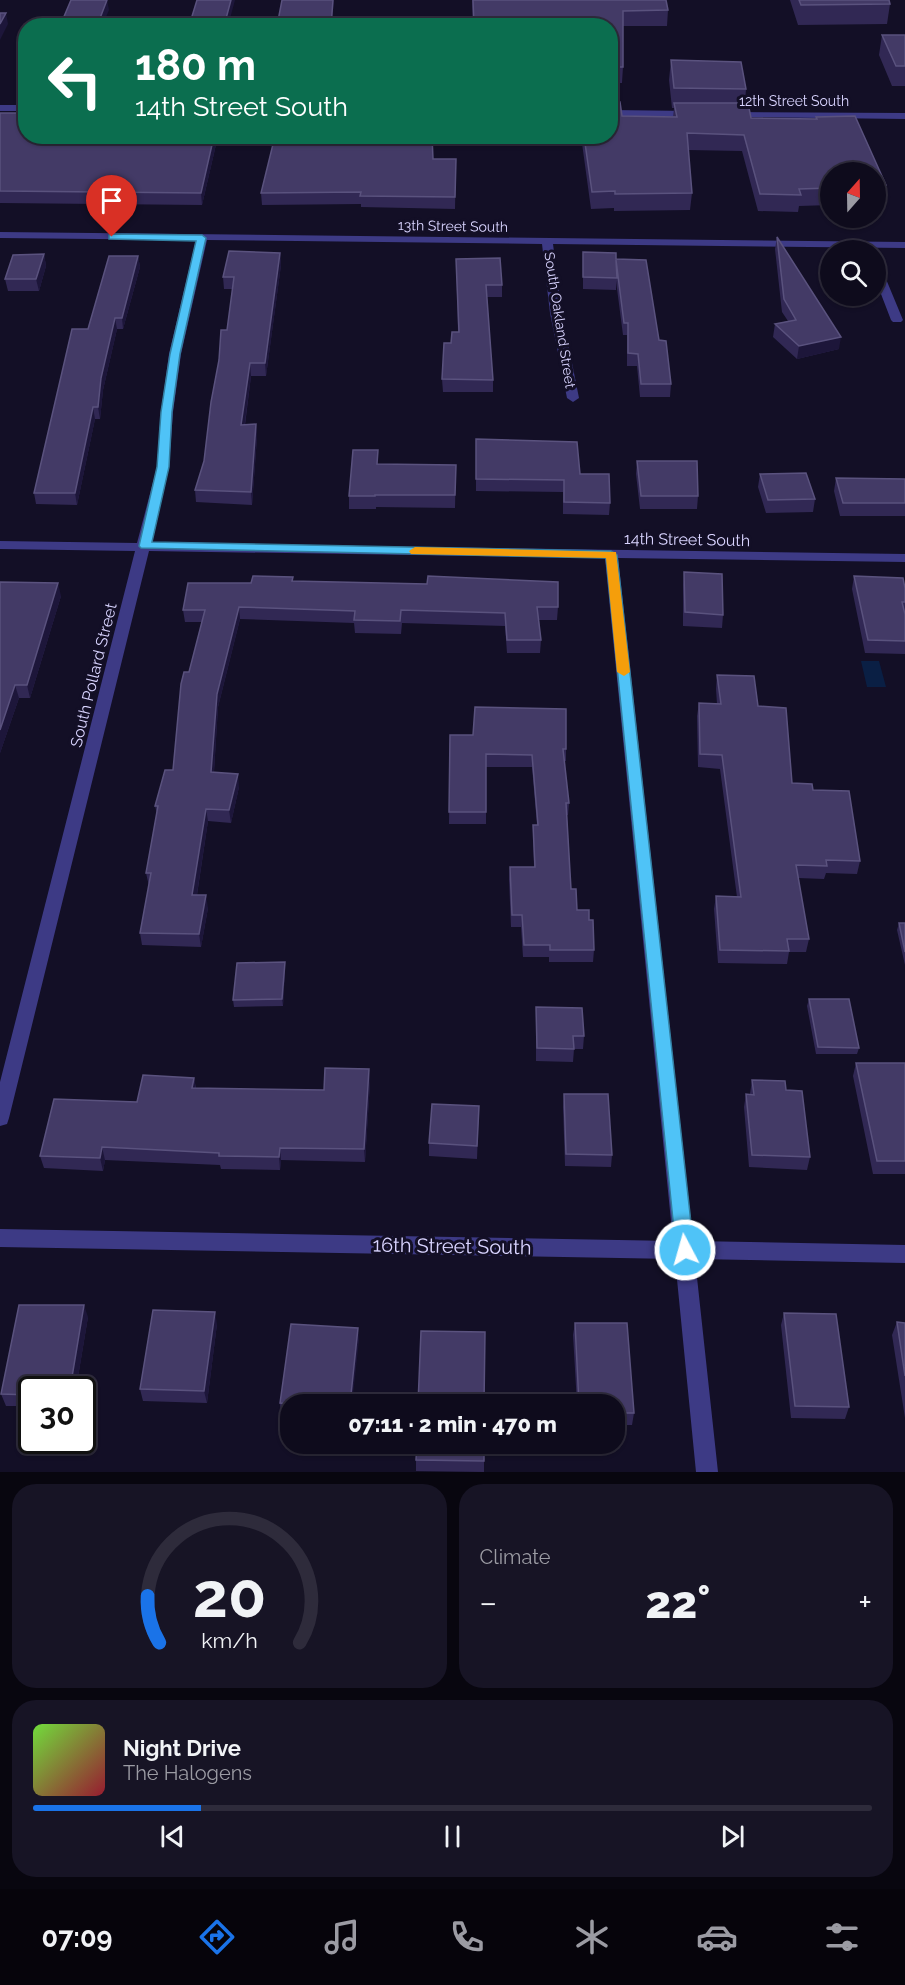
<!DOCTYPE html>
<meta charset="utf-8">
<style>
body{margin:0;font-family:Raleway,sans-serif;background:#171425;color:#f1f3f6;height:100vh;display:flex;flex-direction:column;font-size:22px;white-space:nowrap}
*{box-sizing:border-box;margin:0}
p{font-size:20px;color:#9b9ba3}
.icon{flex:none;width:33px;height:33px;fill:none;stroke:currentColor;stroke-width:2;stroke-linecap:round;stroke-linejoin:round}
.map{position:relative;height:1472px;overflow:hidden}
.details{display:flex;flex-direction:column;gap:12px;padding:12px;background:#08060f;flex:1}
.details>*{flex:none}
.banner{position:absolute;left:18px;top:18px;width:600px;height:126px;border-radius:24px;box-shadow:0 2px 4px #0004,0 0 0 2px #2e2b3b;background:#0b6e4f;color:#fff;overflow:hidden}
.needle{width:39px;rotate:20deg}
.controls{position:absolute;left:820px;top:162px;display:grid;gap:12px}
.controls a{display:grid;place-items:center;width:66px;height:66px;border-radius:50%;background:#0e0b1c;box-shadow:0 2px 4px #0004,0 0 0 2px #2e2b3b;font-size:30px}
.speed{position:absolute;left:18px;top:1376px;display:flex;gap:12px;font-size:30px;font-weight:700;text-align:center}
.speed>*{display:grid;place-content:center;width:78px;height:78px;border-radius:50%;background:#0e0b1c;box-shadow:0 2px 4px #0004,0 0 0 2px #2e2b3b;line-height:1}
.speed .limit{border:3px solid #111;border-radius:9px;background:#fff;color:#111}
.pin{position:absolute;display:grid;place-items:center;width:51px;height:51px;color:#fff;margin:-62px -26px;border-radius:50% 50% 50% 0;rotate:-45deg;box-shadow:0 0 6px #0007}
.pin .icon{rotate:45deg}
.me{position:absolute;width:66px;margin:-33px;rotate:354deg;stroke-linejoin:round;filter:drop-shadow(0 0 4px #0008)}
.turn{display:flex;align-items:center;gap:21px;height:126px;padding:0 18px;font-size:27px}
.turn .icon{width:78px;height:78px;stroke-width:2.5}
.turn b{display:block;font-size:42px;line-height:51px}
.big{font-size:45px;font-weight:800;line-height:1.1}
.details .widget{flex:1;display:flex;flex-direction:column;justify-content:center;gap:9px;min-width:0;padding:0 21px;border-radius:24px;background:#171425}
.details .dial{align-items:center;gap:0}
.dial svg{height:156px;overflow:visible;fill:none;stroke:#2e2b3b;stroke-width:7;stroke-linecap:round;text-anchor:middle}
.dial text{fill:#f1f3f6;stroke:none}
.song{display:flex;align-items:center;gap:18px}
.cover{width:72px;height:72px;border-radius:9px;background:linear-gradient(135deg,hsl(100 70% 55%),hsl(350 70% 35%))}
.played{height:6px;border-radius:3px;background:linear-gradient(90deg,#1a73e8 20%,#2e2b3b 20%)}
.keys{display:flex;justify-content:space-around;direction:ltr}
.heat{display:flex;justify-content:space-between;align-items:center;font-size:33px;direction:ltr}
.details .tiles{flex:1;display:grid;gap:12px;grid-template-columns:1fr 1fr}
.widget:last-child{grid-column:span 2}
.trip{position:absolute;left:280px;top:1394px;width:345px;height:60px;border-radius:24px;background:#0e0b1c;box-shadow:0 2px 4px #0004,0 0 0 2px #2e2b3b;font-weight:800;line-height:60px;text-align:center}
.tabs{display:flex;height:96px;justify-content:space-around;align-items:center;background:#06040b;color:#9b9ba3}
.tabs .icon{width:42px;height:42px}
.tabs .current{color:#1a73e8}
.tabs b{font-size:27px;color:#f1f3f6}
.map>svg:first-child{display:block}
.water{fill:#0a1f44}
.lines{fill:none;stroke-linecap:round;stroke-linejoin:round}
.minor{fill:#3d3a85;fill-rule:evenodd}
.wall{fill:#312854}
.shaded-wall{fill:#1d163a}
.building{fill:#433a66;stroke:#5a527e;stroke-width:1.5}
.route{fill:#4fc3f7;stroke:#337fa1;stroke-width:1.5}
.slow{fill:#f59e0b}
.labels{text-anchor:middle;stroke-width:6;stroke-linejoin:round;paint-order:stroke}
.far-street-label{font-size:14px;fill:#d9d4ff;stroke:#130f26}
.street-label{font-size:16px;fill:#d9d4ff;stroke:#130f26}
.near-street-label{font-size:20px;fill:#d9d4ff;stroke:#130f26}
</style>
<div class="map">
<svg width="905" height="1472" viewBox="0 0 905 1472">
<rect width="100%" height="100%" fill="#130f26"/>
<path class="water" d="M861,661H879L886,687H867Z"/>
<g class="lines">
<path class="minor" d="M0,105H26V111H0Z
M610,110L692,111L697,114L692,117L610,116Z
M728,112L905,113V119L731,117L726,114Z
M0,232L905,242V248L553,244L562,313L579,398L573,402L567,398L550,313L542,244L207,240L181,354L173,412L169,467L151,543L905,554V562L618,558L693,1241L905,1245V1263L695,1259L718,1472H696L675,1259L0,1247V1229L673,1241L605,558L149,551L9,1118L7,1124L0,1126V1082L135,551L0,549V541L137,543L157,467L161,412L169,354L196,240L0,238Z
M876,264L881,267L903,320L901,322H893L891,320L876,281Z"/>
</g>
<path class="wall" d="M472,0H666L668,10L667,26H623V67L622,83H616L618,92L617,102H620L622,116L673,117L674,108H672L669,80L671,60L741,62L746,89L745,103H748L751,118L815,119L816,117L855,116L886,185L883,202L876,203V172H831V205L799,206L798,212L758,211L742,151L688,150L692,193L690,210L614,211V208L591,209L581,136H610V26H473Z
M790,0H889L890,4L887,24L798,25Z
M882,35H905V86H892L879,55Z
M0,113L218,136L202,205L0,203Z
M433,159H456L455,209L361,207V204L262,205L261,193Z
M777,237L839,349L797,359L773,337L775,324L788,321L782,312L775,249Z
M583,252L616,259L659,340L671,384L670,397H640L637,366H627V335H623L616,281V290L583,289Z
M280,253L281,265L266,376H251L245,425L256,424L257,437L252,505L196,502L195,490L204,461L227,330L233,289H224L223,277Z
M44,254L46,266L39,291H8L5,279Z
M138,256L140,267L123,329H117L103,390L100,419H95L77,505L36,504L34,493L88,329Z
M456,259L502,285V297H487L493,380V392H443L442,379L451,343L458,332Z
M476,439L580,474L610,503L609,515L563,514V492L476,491Z
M637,461L698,496L697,509H640L636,474Z
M379,464L456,465L455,508L376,507V509H349V496Z
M760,474L815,499L813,512L766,513L758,487Z
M836,478L905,479V516H840L834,491Z
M684,572L723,615L722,628L683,626V585Z
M854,576L905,588V654L865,653L852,589Z
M293,577V581L558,607L557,620H539L541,640L540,653H507L505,626L402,623L401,634L355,633L354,623L240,619L218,707L214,772L239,787L231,823L208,821L197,895L208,908L201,947L142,945L140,933L149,886L146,873L157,814L155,806L173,770L189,672L202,622H185L183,610L251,583Z
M0,582L61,596L30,698H19L0,753Z
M717,675L758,706L792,783L813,790L860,861L857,874L826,873L824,879L798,878L809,939L806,952H789L787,964L718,963L714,909L716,896L737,897L720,769L698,767L697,716L699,703L717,704L716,689Z
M450,735L566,749V761H564L569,803L568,815H567L571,889L577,910L589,920L594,950L593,962H549V957H523L521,927H511L509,879L510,867H534L533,837V825H537L532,767H486V824H449Z
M899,923H905V965L897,930Z
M285,962V969L283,1006L234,1007L233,1000Z
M809,999L859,1048L857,1054H816L807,1006Z
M536,1007L584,1036L583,1049H574L573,1062L536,1061Z
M856,1063H905V1174H873L853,1076Z
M194,1078L196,1088L324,1090L370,1082L365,1162L281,1160L280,1170L221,1169L220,1165L105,1160L103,1171L44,1168L40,1156L137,1102Z
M752,1080L786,1090L810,1157L807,1170L749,1167L744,1107L746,1094H750Z
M564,1094L612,1155L611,1167L565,1166L563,1107Z
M479,1106L477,1159L429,1156V1143Z
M784,1313L849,1407L845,1419L791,1418L781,1325Z
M88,1317L76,1389H32V1406H6L1,1394Z
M897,1322L905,1323V1418L892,1335Z
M575,1323L634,1413L632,1425H615V1404H577L573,1335Z
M217,1324L207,1403L143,1401L140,1389Z
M359,1340L291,1404V1416L281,1415L280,1403Z
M484,1443V1472L416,1471V1460Z"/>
<path class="shaded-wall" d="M107,0L109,10L102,26H97Z
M231,0H235L228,26H224Z
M333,0H334L332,26H331Z
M6,13L8,24L0,40V24Z
M618,92L616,108L610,109V93Z
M214,136H218L202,205L201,193Z
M280,253L281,265L266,376L265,363Z
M44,254L46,266L39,291L36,279Z
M138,256L140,267L123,329L122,318Z
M115,318L117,329L103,390L100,419L98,407L101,378Z
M841,337L839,349L797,359L799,346Z
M250,363L251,376L243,437L241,425Z
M93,407L95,419L77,505L75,493Z
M256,424L257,437L252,505L251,492Z
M58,583L61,596L30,698L27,685Z
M239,607L240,619L218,707L213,785L211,772L217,694Z
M15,685L19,698L0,753V730Z
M238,774L239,787L231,823L229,810Z
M206,809L208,821L195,907L192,895Z
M206,895L208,908L201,947L199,934Z
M285,962V969L283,1006L282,999Z
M369,1069L370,1082L365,1162L364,1149Z
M194,1078L196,1091L192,1088Z
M102,1147L105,1160L103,1171L100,1158Z
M280,1148L281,1160L280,1170L279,1157Z
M84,1305L88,1317L76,1389H70Z
M215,1312L217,1324L207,1403L204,1391Z
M358,1328L359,1340L352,1404H350Z"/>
<path class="building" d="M71,0H107L97,26H60Z
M197,0H231L224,26H189Z
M282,0H333L331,26H277Z
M473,0H666L668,10L623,11V67H613L618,92L610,93V26H474Z
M799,0H889L890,4L801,5Z
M0,13H6L0,24Z
M882,35H905V66H896Z
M671,60L741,62L746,89L674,88Z
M610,101L620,102L622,116L677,117L674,103H748L751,118L817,119L816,117L855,116L886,185L876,186V172H831V188L799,189L801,195L760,194L744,135L687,133L692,193L615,194V191L592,192L584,136H610Z
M0,113H26V136H214L201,193L0,191Z
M275,136H432L433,159H456L455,197L360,196L361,192L261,193Z
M777,237L841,337L799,346L775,324L796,320L784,299Z
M229,251L280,253L265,363H250L241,425L256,424L251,492L195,490L204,461L211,402L219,360L221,330H227L234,277H223Z
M583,252L616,253V259L646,260L659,340L666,341L671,384H641L638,354L628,353V323H624L616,260L617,278L583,277Z
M44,254L36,279H5L13,255Z
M109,256H138L122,318H115L101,378L98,407H93L75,493H34L72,329H88Z
M500,258L502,285H486L493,380L442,379L444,343H451L452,332H459L456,259Z
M476,439L577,442L580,474H609L610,503L564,502V480L476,479Z
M353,450H378L377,464L456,465L455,495H375V496H349Z
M637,461H697L698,496H641Z
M806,473L815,499L768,500L760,474Z
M836,478L905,479V503H843Z
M684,572L722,574L723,615L685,612Z
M253,576L293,577L292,581L427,584L428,576L558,582V607H537L541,640H507L505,613L401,610L400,621L354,620L355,611L239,607L217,694L211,772L238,774L229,810L206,809L192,895H206L199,934L140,933L151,873H146L158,806H155L165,770H173L181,684L184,672H189L205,610H183L188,583H251Z
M854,576L903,578L905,588V602H902L905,614V641L868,640Z
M0,582L58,583L27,685H15L0,730Z
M717,675L754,676L758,706L786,708L792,783L812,784L813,790L849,791L860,861L826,860L827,866L796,865L809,939H787L789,951L720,950L716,896L741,897L722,755L700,754L699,703L721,704Z
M475,707L566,709V749H563L569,803H566L571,889H576L577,910H589V920H593L594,950H550V945H524L522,915H512L510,867H535L533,825H538L532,755L486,754V812H449L450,735H473Z
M899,923H905V952Z
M285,962L282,999L233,1000L237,963Z
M809,999H849L859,1048L818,1047Z
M536,1007L582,1008L584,1036H573L574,1049L537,1048Z
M856,1063H905V1161H877Z
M325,1068L369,1069L364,1149L280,1148L279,1157L219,1156V1153L102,1147L100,1158L40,1156L54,1099L137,1102L143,1075L194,1078L192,1088L324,1090Z
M752,1080L785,1081L786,1090L802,1091L810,1157L752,1155L746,1094L754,1095Z
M564,1094H608L612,1155L566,1154Z
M432,1104L479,1106L477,1146L429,1143Z
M19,1305H84L70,1389H32V1395L1,1394Z
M153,1310L215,1312L204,1391L140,1389Z
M784,1313L836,1314L849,1407L795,1406Z
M897,1322L905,1323V1376Z
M575,1323H627L634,1413H615V1404H579Z
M291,1324L358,1328L350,1404H291L280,1403Z
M421,1331L485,1332L484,1404H418Z
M417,1443H484V1461L416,1460Z"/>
<path class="route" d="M112,234L202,235L206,238L180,354L172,412L169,467L152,542L611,551L617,555L694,1250L692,1256L685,1258L679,1256L676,1250L606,558L141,548L139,546L157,467L161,412L170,354L196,241L109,239V235Z"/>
<path class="slow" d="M415,547L616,552L630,672L624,676L617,672L606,558L411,554L409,551Z"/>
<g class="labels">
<g class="far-street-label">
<text x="794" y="106">12th Street South</text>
<text transform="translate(453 226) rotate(1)" y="5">13th Street South</text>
<text transform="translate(560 320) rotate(81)" y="5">South Oakland Street</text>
</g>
<g class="street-label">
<text transform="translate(687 539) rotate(1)" y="6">14th Street South</text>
<text transform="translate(93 675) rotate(-76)" y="6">South Pollard Street</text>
</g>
<g class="near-street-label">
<text transform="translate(452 1246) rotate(1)" y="7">16th Street South</text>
</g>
</g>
</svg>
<div class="controls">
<a><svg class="needle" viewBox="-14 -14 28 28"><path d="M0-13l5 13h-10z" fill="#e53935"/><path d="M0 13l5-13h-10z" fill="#9b9ba3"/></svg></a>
<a><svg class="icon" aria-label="search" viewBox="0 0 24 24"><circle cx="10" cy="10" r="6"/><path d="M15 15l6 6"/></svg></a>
</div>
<div class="speed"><div class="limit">30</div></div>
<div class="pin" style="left:112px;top:237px;background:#d93025"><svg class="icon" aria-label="arrive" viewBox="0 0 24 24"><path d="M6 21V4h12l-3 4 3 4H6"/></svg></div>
<svg class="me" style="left:685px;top:1250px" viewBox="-20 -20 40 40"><circle r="17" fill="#4fc3f7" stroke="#fff" stroke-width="3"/><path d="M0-11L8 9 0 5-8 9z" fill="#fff"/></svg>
<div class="trip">07:11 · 2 min · 470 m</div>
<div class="banner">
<div class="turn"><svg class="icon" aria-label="left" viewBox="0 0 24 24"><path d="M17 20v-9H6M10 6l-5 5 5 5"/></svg><div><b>180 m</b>14th Street South</div></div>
</div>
</div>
<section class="details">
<div class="tiles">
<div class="widget dial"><svg viewBox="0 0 100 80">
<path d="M14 69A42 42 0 1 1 86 69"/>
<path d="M14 69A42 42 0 0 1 8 45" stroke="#1a73e8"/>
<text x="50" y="56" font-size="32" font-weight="700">20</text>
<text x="50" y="72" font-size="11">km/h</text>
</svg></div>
<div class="widget"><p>Climate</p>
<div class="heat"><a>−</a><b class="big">22°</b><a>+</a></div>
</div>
<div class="widget">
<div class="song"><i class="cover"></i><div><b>Night Drive</b><p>The Halogens</p></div></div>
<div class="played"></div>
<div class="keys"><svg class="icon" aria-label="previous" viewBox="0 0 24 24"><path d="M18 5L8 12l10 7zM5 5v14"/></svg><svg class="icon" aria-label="pause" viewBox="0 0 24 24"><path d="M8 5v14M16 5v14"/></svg><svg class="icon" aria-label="next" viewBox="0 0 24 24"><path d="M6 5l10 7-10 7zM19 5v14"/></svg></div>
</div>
</div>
</section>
<nav class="tabs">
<b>07:09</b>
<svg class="icon current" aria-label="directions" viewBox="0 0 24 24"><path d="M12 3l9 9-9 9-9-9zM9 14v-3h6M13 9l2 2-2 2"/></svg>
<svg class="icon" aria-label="music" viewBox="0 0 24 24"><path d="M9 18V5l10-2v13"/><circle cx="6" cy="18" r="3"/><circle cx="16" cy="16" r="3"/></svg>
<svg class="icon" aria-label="phone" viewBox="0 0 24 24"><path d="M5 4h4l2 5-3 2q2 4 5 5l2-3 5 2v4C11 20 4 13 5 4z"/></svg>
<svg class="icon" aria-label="climate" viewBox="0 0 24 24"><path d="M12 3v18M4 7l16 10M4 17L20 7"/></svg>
<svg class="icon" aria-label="car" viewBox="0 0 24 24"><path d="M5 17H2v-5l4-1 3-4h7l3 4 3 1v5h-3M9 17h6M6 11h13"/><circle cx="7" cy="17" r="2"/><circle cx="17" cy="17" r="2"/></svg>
<svg class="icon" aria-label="filters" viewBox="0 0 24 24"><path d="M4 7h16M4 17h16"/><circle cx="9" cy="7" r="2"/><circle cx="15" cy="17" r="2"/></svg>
</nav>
